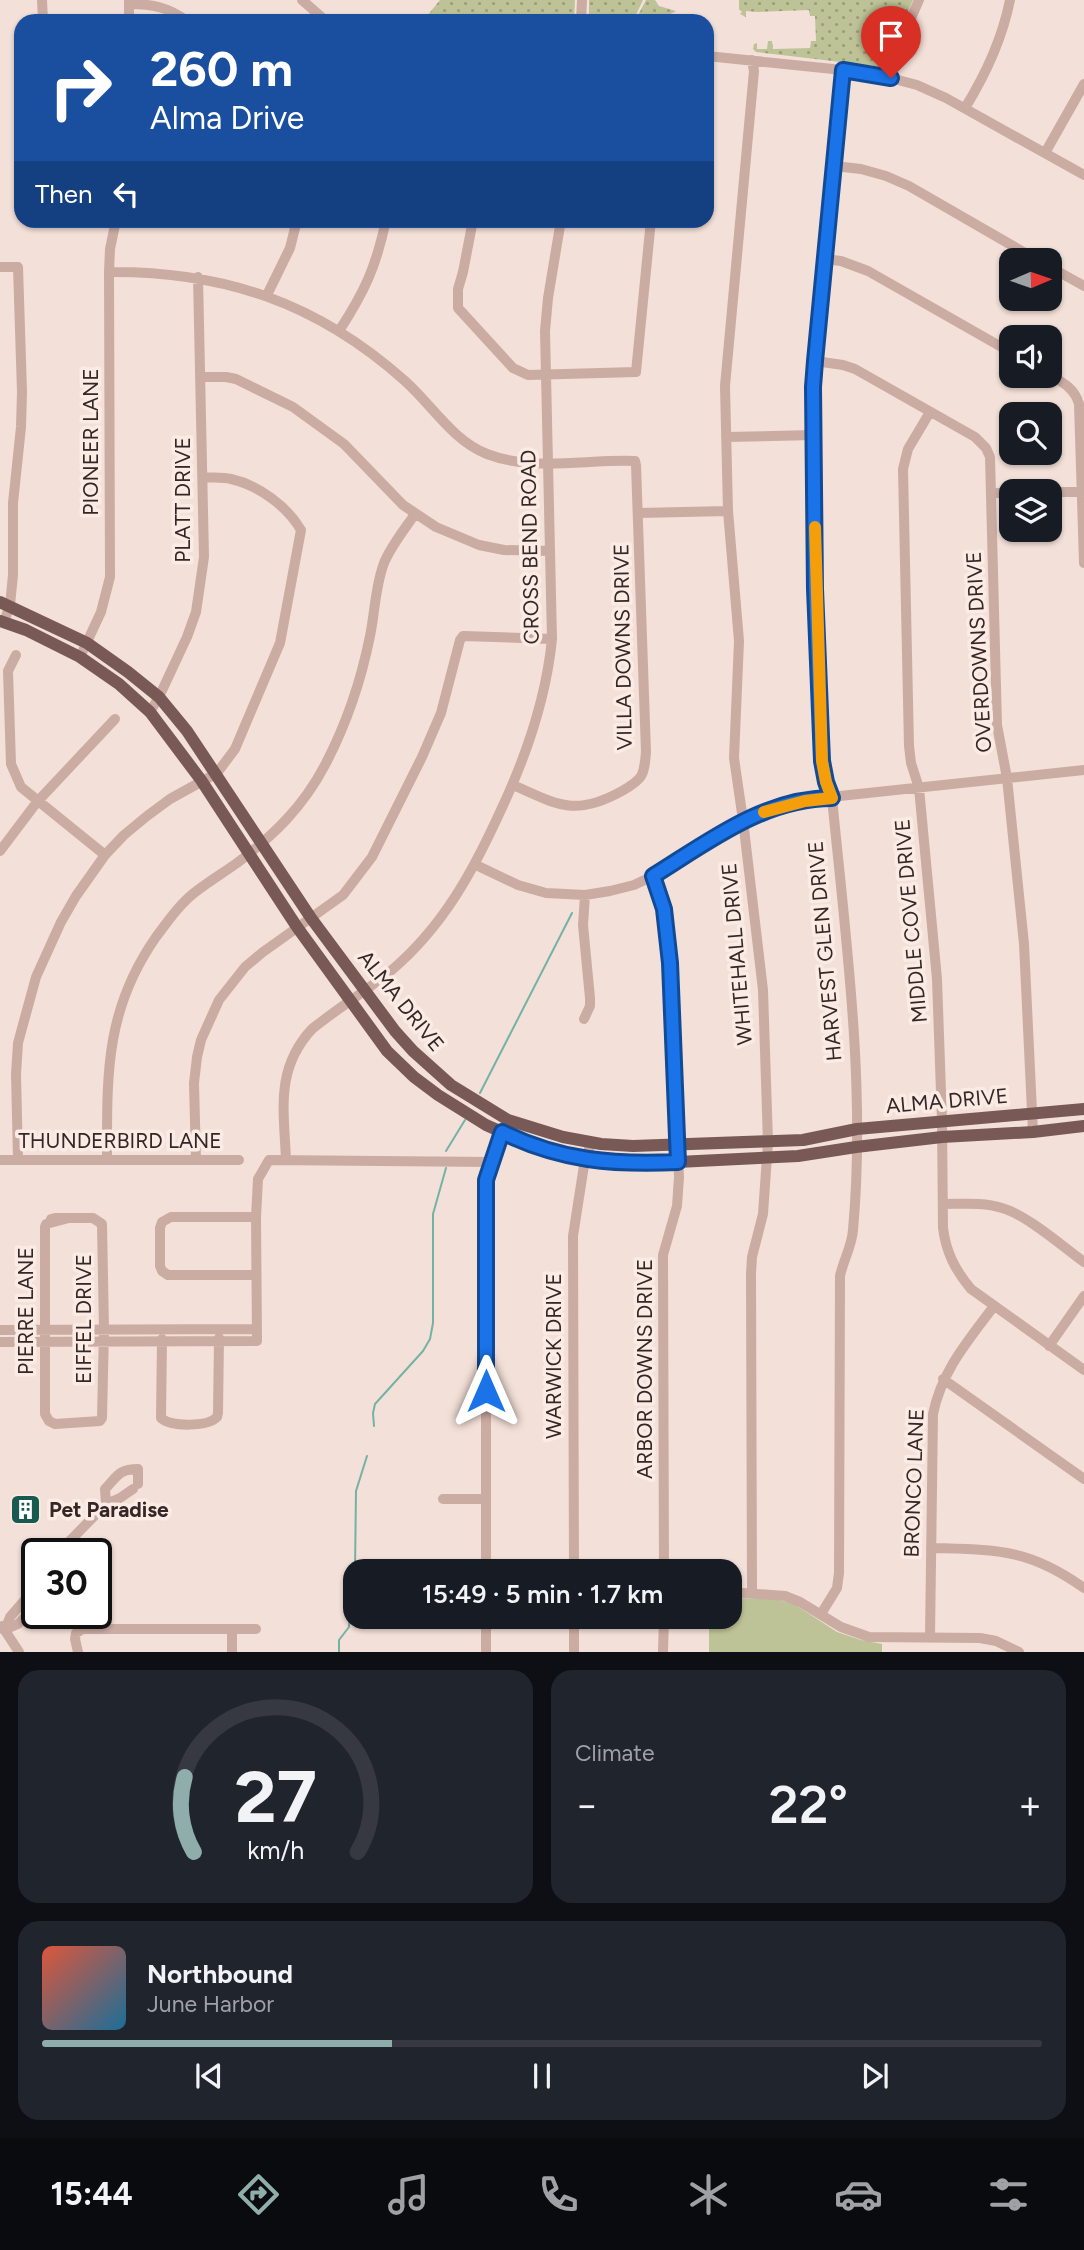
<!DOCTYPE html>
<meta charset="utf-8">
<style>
body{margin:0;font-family:Figtree,sans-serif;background:#20242c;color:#f1f3f6;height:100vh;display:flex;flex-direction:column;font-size:26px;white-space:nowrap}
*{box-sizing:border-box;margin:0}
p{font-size:23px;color:#9ea1a6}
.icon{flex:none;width:38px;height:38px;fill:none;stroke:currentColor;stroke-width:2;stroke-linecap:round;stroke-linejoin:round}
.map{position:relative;height:1652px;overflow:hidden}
.side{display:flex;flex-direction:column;gap:18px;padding:18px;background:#0d0f14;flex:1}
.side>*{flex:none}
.banner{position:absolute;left:14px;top:14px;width:700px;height:214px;border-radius:21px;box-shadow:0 2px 5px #0004;background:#1a4fa0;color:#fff;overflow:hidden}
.needle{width:46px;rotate:88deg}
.tools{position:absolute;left:999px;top:248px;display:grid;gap:14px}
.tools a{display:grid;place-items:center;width:63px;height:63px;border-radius:14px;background:#171b24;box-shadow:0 2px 5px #0004;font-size:35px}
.speed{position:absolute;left:21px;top:1538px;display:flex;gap:14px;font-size:35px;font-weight:700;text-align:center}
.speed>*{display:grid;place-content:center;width:91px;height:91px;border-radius:50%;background:#171b24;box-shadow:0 2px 5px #0004;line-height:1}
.speed .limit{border:4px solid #111;border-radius:10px;background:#fff;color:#111}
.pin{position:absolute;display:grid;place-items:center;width:60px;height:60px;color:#fff;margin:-72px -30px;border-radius:50% 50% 50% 0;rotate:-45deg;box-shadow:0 0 7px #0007}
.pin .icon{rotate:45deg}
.me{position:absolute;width:77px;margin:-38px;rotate:0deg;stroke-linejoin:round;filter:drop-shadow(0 0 5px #0008)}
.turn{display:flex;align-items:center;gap:24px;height:147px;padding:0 21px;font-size:32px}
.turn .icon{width:91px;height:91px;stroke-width:2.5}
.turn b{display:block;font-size:49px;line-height:60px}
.then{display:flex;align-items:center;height:66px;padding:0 21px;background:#0003;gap:14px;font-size:26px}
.big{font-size:52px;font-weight:600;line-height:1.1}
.side .card{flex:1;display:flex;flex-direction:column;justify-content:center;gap:10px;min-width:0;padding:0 24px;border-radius:21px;background:#20242c}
.side .dial{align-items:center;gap:0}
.dial svg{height:182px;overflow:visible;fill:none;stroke:#363941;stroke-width:7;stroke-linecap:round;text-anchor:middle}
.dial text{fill:#f1f3f6;stroke:none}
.song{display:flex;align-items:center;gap:21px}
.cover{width:84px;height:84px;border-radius:10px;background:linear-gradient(135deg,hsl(10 70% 55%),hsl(200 70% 35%))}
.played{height:7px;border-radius:4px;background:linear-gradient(90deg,#8faeab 35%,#363941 35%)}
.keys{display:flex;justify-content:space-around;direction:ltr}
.heat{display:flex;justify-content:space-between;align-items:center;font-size:38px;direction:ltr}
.side .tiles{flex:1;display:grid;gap:18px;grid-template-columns:1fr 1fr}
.card:last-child{grid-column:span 2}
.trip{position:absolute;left:343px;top:1559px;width:399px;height:70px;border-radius:21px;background:#171b24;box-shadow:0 2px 5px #0004;font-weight:600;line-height:70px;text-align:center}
.tab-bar{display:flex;height:112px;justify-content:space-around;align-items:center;background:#090b0e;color:#9ea1a6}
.tab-bar .icon{width:49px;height:49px}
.tab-bar .current{color:#8faeab}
.tab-bar b{font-size:32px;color:#f1f3f6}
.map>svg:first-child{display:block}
.grass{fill:url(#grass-dots)}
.green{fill:#bec397}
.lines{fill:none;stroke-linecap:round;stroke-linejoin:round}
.stream{stroke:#75b2a6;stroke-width:2}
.minor{stroke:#cbaca3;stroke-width:10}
.major{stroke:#795955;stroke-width:12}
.route-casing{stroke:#114b97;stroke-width:18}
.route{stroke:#1a73e8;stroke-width:12}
.slow{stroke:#f59e0b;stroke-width:12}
.labels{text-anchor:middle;stroke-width:7;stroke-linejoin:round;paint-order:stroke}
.street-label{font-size:21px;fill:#362726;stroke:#faebe4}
.poi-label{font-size:21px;font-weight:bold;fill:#362726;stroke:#faebe4;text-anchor:start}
</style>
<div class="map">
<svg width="1084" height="1652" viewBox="0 0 1084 1652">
<defs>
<pattern id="grass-dots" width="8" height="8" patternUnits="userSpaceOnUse" patternTransform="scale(1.75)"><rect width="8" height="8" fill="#bec397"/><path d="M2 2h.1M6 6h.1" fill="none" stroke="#9b9e7b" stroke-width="1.8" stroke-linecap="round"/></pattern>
</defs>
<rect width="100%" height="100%" fill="#f3e0d8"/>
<path class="grass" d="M440,0H575L574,21H423Z
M589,0H643L633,21H589Z
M646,0H655L659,6L676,11L658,21H635Z
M739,0H913L883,67L756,52L753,49L754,44L757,43V49H767L768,41H772L773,49L810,48L811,41H816L815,16H810L809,10L758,12L746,11V17L740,14L742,12L739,9Z"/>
<path class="green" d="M730,1598L775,1599L794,1604L837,1632L861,1640L882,1644V1652H709V1617H730Z"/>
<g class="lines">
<path class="stream" d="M480,1093L572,913
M446,1151L465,1120
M374,1426L373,1413L375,1404L423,1351L430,1339L433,1323V1214L446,1168
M339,1652V1640L349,1627L351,1588L355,1570L356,1491L367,1456"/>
<path class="minor" d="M42,0L43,21
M302,0L326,21
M129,1V21
M129,4C152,4 168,7 187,21
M581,21L582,0
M707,56L843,70L883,76L917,85L946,98L1084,175
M891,78L893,59L919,0
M965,108C986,74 1002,40 1010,0
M1045,153L1084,84
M834,166L861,169L886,176L909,186L1039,261
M473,220L463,272L458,289V308L513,368L528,375L636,372L651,220
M825,259L841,261L868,271L1012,353
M0,267H18L22,392L21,427L13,503V575L10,605L4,622
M1050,267L1084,286
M109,272C224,271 318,303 405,381C432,405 452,440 487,454C534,472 586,459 635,461L636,465L646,752C644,776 643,779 622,791C575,817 558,805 513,785
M267,295L290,248L297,220
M339,331C365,291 376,267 386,220
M815,361L843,365L855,369L975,437L986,448L990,457L997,725L1007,778L1024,944L1033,1132
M1050,375C1064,383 1075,389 1079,404L1084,563
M200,377H226L236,379L293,407L344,444L403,505L436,527L479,545L504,550L550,551
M930,412L908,449L903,469L909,746L911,763L919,788L937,979L942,1120L943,1228C946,1252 955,1270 971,1289L1084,1370
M726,437L814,435
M1050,492H1082
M991,493H1012
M639,513L728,511
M16,655L8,671L11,764L21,787L105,855
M80,657L101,612L110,577L109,272L110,249L116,220
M150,712L159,697L187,637L196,612L204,557L198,277
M0,851L37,802L115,719
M476,865L518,885L546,893L585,895L610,891L634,885L653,876L743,820L773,808L821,798L1084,770
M653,876L664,909L670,963L679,1177L677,1206L663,1255L664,1572
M584,1019L590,1006V998L583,925L585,895
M107,1159C107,1074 105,1010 156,937C168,921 179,905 194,893C208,882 223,873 237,863C274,835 303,807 325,765C346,725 361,681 370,636C375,612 375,587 384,563C391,546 404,530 415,514
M0,1160H239
M18,1160L16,1074L18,1043L36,977L61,922L76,896L105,855L124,835L147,816L170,799L217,773L235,749L280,643L301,530C287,506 258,485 231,479C222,477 212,478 203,477
M196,1160L194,1083L197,1057L201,1040L219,1000L245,967L263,952L343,895L372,857L422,757L441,713L460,640L463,636L552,639
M286,1160C284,1110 275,1069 312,1029C338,1008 368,990 393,969C444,925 473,871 500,812C526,757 546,700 552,639L545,331L548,298L561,220
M943,1204C962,1204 984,1202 1002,1208C1027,1215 1062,1246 1084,1262
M256,1217H171L162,1222L160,1228V1266L162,1271L168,1275H256
M69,1218L46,1224L45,1227V1414L49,1421L55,1424L100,1421L102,1418L104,1330L102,1224L93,1218H55L51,1219L69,1218
M0,1330L257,1329
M162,1339L161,1418C171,1427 208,1427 217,1417L218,1413L219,1338
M0,1342L257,1341L256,1217L258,1179L269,1160L491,1162
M1049,1346L1084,1296
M943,1379L1084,1479
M443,1499H486
M106,1504L105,1489C117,1477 118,1469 138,1469V1484
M931,1548C997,1550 1028,1548 1084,1588
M57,1554L106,1504L120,1498L133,1489
M486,1572V1180L491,1162L508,1120
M574,1572L573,1236L585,1159L592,1142
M730,1592L785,1596L800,1602L841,1627L869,1637L980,1638L996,1641L1019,1652
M752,1593L751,1274L752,1257L763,1214L768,1142L763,990L743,820L734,758L739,641L728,511L725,386L754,71L752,60
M821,1614L837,1588L839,1573L840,1276C843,1261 852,1246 853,1230C866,1087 846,941 832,798L826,782L822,762L815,589L813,387L843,70
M574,1617V1652
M2,1626L19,1652
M232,1629V1652
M4,1630L18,1624L37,1605
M5,1630L10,1617L37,1586
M930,1637L933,1414C942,1370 968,1341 994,1306
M78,1652L75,1639L76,1633L83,1629H256
M486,1652V1617
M663,1652L664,1617"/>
<path class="major" d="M0,602L87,643L128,672L159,697L187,731L311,918L395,1031L413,1051L451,1085L508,1120L563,1137L601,1144L633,1146L803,1140L857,1129L1084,1109
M0,621L26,630L80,657L119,684L150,712L201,780L297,927L387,1051L414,1077L438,1095L486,1125L522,1141L585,1159L610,1163L637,1164L798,1156L856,1147L942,1137L1033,1132L1084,1126"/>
</g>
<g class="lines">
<defs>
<path id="route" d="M486,1391V1180L502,1132C562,1161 613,1165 678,1162L670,963L664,909L653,876C708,842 764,798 832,798L826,782L822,761L815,589L813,387L815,361L843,70L891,78"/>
</defs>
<use href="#route" class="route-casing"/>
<use href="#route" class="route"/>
<path class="slow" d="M764,812L805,801L832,798L826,782L822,761L815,527"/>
</g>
<defs>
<symbol id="building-square" viewBox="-11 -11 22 22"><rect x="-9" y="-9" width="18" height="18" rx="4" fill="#185a50" stroke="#faebe4"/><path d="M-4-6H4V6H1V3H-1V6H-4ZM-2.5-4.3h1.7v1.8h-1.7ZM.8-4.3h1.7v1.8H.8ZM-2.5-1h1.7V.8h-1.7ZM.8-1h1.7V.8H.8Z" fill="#fff"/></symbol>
</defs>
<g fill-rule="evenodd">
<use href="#building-square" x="8" y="1492" width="35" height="35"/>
</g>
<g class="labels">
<g class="street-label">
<text transform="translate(91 442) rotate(-90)" y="7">PIONEER LANE</text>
<text transform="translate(183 500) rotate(-90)" y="7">PLATT DRIVE</text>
<text transform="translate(530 547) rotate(-91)" y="7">CROSS BEND ROAD</text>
<text transform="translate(623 647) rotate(-91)" y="7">VILLA DOWNS DRIVE</text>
<text transform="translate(979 652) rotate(-93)" y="7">OVERDOWNS DRIVE</text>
<text transform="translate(911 921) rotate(-95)" y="7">MIDDLE COVE DRIVE</text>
<text transform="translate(825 951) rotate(-95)" y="7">HARVEST GLEN DRIVE</text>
<text transform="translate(737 954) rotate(-95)" y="7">WHITEHALL DRIVE</text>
<text transform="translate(401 1001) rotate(51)" y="7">ALMA DRIVE</text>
<text transform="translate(947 1101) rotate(-5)" y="7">ALMA DRIVE</text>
<text x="120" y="1148">THUNDERBIRD LANE</text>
<text transform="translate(26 1311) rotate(-90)" y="7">PIERRE LANE</text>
<text transform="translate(84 1319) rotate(-90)" y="7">EIFFEL DRIVE</text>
<text transform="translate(554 1356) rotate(-90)" y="7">WARWICK DRIVE</text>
<text transform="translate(645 1369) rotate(-90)" y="7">ARBOR DOWNS DRIVE</text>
<text transform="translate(914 1483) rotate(-88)" y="7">BRONCO LANE</text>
</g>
<g class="poi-label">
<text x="49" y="1517">Pet Paradise</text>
</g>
</g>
</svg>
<div class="tools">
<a><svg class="needle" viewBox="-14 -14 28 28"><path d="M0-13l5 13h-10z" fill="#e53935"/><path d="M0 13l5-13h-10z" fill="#9ea1a6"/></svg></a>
<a><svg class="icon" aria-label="sound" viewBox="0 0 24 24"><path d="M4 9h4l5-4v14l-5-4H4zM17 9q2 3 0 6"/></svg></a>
<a><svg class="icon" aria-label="search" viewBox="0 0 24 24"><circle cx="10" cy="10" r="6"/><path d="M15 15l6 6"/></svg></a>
<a><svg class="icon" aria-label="layers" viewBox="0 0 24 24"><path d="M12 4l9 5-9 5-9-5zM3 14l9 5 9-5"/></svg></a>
</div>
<div class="speed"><div class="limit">30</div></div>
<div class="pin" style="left:891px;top:78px;background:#d93025"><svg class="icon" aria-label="arrive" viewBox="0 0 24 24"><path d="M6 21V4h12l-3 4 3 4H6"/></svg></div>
<svg class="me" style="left:486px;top:1391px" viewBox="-20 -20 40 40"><path d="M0-17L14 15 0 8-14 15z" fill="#1a73e8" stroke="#fff" stroke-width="4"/></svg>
<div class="trip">15:49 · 5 min · 1.7 km</div>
<div class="banner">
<div class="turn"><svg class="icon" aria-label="right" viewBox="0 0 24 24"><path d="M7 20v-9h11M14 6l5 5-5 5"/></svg><div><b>260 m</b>Alma Drive</div></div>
<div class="then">Then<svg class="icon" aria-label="left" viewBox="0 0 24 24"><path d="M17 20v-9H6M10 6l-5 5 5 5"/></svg></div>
</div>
</div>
<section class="side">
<div class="tiles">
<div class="card dial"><svg viewBox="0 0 100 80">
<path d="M14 69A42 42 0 1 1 86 69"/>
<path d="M14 69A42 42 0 0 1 10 36" stroke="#8faeab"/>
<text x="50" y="56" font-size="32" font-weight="700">27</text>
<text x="50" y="72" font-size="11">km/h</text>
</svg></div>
<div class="card"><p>Climate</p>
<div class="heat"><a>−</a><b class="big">22°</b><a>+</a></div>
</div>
<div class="card">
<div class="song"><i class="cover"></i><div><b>Northbound</b><p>June Harbor</p></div></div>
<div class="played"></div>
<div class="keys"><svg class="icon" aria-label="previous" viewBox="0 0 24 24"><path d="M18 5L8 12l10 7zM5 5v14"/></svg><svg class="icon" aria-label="pause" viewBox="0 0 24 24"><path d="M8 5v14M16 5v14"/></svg><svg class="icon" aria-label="next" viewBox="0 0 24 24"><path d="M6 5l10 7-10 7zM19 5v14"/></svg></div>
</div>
</div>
</section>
<nav class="tab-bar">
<b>15:44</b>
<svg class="icon current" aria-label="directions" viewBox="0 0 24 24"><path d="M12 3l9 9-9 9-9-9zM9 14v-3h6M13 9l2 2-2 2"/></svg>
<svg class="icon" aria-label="music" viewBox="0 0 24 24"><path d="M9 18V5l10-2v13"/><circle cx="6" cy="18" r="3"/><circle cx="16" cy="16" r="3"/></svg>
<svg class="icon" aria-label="phone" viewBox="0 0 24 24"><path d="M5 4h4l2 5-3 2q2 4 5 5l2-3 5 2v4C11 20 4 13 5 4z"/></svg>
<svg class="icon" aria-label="climate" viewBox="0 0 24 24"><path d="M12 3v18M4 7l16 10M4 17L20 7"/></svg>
<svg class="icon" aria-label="car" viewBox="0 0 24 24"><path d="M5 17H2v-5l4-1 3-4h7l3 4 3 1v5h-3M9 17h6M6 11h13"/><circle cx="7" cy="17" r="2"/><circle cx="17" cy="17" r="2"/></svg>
<svg class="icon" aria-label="filters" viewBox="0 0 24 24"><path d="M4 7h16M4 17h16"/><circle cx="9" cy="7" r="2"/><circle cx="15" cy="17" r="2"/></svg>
</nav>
